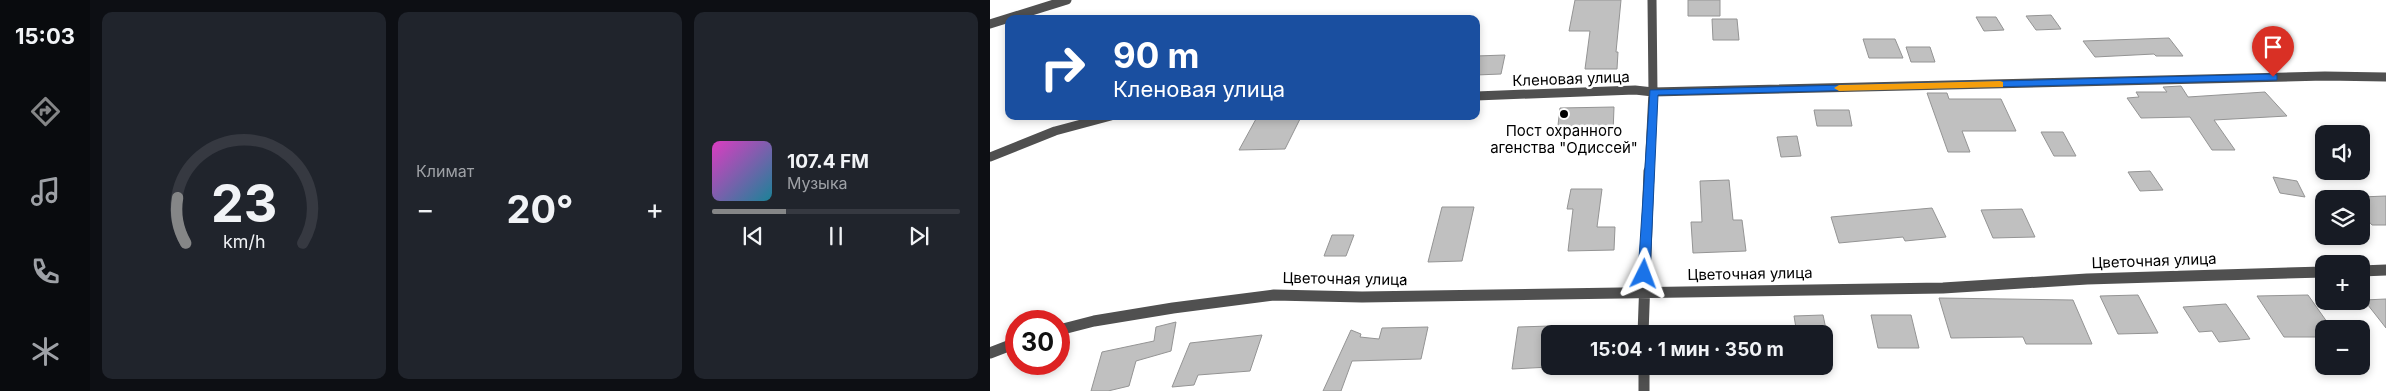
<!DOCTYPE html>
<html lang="ru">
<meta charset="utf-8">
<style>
body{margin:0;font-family:Inter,sans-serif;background:#20242c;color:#f1f3f6;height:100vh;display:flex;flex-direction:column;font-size:19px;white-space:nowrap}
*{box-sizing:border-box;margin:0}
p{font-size:16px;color:#9ea1a6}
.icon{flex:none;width:28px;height:28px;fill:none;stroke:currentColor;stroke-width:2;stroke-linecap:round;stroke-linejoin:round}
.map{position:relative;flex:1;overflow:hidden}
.panel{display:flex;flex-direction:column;gap:12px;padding:12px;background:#0d0f14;width:900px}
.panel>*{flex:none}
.banner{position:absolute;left:15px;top:15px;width:475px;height:105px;border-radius:10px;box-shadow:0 2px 8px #0003;background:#1a4fa0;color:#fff;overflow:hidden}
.tools{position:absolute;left:1325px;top:125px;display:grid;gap:10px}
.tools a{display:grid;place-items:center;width:55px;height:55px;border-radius:10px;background:#171b24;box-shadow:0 2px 8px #0003;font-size:25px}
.speed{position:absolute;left:15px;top:310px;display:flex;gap:10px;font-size:25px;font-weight:700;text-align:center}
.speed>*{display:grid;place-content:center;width:65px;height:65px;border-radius:50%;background:#171b24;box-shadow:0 2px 8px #0003;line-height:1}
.speed .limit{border:8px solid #d22;background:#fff;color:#111}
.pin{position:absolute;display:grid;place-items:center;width:42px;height:42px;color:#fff;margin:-51px -21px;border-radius:50% 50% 50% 0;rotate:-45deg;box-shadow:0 0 5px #0007}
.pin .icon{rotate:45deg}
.me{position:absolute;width:55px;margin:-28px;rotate:3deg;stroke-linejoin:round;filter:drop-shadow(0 0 4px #0008)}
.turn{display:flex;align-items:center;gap:18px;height:105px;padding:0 25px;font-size:22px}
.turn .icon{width:65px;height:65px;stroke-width:2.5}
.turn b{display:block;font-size:35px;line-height:42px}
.big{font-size:38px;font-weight:700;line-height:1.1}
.panel .tile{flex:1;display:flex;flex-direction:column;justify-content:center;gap:8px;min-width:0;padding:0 18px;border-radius:10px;background:#20242c}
.panel .dial{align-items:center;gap:0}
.dial svg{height:130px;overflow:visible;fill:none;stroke:#363941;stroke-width:7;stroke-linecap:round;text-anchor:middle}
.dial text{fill:#f1f3f6;stroke:none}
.song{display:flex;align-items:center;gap:15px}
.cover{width:60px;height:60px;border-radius:8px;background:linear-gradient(135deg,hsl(310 70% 55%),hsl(190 70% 35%))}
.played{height:5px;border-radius:2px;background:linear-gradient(90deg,#858687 30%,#363941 30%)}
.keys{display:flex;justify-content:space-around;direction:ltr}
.heat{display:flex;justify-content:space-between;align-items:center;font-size:28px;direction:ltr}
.panel .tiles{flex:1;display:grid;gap:12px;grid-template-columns:repeat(3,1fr)}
.trip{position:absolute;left:551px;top:325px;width:292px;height:50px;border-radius:10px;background:#171b24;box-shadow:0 2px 8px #0003;font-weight:700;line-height:50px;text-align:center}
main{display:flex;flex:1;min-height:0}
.menu{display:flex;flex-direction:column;width:90px;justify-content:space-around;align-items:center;background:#090b0e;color:#9ea1a6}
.menu .icon{width:35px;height:35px}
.menu .selected{color:#858687}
.menu b{font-size:22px;color:#f1f3f6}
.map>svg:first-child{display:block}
.building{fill:#c0c0c0;stroke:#949494}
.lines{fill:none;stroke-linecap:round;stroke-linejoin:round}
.minor-far1{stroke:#505050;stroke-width:9}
.minor{stroke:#505050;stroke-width:11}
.route{fill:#1a73e8;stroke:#114b97}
.slow{fill:#f59e0b}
.poi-dot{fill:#000;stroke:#fff;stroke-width:2}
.labels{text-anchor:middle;stroke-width:5;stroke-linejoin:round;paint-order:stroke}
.street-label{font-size:15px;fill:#000;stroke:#fff}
.poi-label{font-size:15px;fill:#000;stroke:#fff}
</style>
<main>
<nav class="menu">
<b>15:03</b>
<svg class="icon selected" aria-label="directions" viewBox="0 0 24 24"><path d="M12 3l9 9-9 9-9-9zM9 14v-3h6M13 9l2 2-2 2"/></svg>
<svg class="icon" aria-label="music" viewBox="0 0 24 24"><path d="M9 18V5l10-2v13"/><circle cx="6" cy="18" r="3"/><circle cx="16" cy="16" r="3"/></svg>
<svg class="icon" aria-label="phone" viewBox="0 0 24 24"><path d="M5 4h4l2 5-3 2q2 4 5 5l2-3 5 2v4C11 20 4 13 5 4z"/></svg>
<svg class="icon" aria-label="climate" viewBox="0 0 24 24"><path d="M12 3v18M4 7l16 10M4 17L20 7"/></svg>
</nav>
<section class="panel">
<div class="tiles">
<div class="tile dial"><svg viewBox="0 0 100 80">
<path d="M14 69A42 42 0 1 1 86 69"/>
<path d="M14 69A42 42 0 0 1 9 41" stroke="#858687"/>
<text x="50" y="56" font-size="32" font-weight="700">23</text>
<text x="50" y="72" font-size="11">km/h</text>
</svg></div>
<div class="tile"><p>Климат</p>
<div class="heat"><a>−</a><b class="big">20°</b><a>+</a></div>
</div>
<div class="tile">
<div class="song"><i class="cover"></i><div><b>107.4 FM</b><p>Музыка</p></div></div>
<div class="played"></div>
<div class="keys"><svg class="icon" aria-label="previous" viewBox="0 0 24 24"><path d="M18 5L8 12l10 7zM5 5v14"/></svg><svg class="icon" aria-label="pause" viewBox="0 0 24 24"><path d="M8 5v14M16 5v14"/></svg><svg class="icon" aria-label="next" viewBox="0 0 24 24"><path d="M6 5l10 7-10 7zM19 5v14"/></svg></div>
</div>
</div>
</section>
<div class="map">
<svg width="1396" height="391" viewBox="0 0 1396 391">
<rect width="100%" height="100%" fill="#fff"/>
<path class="building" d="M585,0H631L626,52H628L627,69H595L600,31H579Z
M698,0H730V16H698Z
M1061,15L1071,29L1046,30L1036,16Z
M986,17H1006L1014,30L994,31Z
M722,19H747L749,40H723Z
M1179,38L1193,56H1166L1164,54L1105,57L1093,41Z
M873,39H905L913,58H879Z
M916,47H940L945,62H921Z
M515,55L511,74L486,75V56Z
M1191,86L1198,97L1275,92L1297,116L1224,120L1245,150H1222L1200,117L1151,118L1137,98L1149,97L1146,92H1177L1173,87Z
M937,93H957L959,99H1011L1026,131H972L980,152H958Z
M624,107L623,133L567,134L570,108Z
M824,110H859L862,126H827Z
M266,119H310L295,149L249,150Z
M1051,132H1073L1086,156H1064Z
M807,136L811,156L791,157L787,137Z
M1160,171L1173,190L1150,191L1138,172Z
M1283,177L1307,181L1315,197L1290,193Z
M739,180L743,220H752L756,251L703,253L701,222H712L710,181Z
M581,189H612L607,227H625L624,250L578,251L583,209H577Z
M1396,196V225H1382L1371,213V197Z
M452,207H484L472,261L438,262Z
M942,208L956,237L915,241L913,237L849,243L841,217Z
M1032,209L1045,237L1003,238L991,210Z
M342,235H364L356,256H334Z
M1148,295L1168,333L1128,334L1110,296Z
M1318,295L1342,329H1334V337H1294L1267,296Z
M949,298L1083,300L1102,344H1036L1033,337L961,338Z
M1396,299V328L1374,300Z
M1236,304L1260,339L1229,342L1222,331L1209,332L1193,307Z
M833,315L837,334H807L804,316Z
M881,315H921L929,348H888Z
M186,322L181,351L146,361L139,386L118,391H101L112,352L164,341L166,327Z
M560,326V367L522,369L528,327Z
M438,327L431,359L362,361L351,391H333L361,330L371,334L370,337L389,339L392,328Z
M272,335L260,371L208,375L204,385L182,387L200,343Z"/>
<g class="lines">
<path class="minor-far1" d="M0,24L77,0
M486,96L645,90L663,92L1335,76L1396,77
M0,157L65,131L121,116
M659,172L663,92L662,0"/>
<path class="minor" d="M1371,271L1396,270
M69,330L104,321L183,308L284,295L372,297L953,288L1097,279L1334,272
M653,334L659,171
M0,353L26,343
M654,366V391"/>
</g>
<path class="route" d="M1283,74L1287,75V80L668,95L660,274L654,279L648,274L660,90Z"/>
<path class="slow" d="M1010,81L1013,82V87L849,91L844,88L849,85Z"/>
<circle class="poi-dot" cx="574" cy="114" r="5"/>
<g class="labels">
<g class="street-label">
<text transform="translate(581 79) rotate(-2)" y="5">Кленовая улица</text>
<text transform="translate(1164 261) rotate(-2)" y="5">Цветочная улица</text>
<text transform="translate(760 274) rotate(-1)" y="5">Цветочная улица</text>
<text transform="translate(355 279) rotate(1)" y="5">Цветочная улица</text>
</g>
<g class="poi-label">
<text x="574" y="136">Пост охранного<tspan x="574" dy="17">агенства "Одисcей"</tspan></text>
</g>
</g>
</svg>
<div class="tools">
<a><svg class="icon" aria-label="sound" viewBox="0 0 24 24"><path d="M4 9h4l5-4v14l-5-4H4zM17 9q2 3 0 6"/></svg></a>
<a><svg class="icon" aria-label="layers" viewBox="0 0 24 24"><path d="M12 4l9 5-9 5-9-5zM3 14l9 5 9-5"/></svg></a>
<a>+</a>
<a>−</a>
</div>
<div class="speed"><div class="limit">30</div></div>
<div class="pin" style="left:1283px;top:77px;background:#d93025"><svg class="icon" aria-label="arrive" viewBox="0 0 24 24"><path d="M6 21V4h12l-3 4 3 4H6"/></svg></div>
<svg class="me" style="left:654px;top:274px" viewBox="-20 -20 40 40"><path d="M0-17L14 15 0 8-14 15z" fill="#1a73e8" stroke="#fff" stroke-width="4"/></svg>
<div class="trip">15:04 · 1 мин · 350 m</div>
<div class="banner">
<div class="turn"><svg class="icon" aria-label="right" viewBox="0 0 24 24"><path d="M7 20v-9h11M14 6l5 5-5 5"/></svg><div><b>90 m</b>Кленовая улица</div></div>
</div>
</div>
</main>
